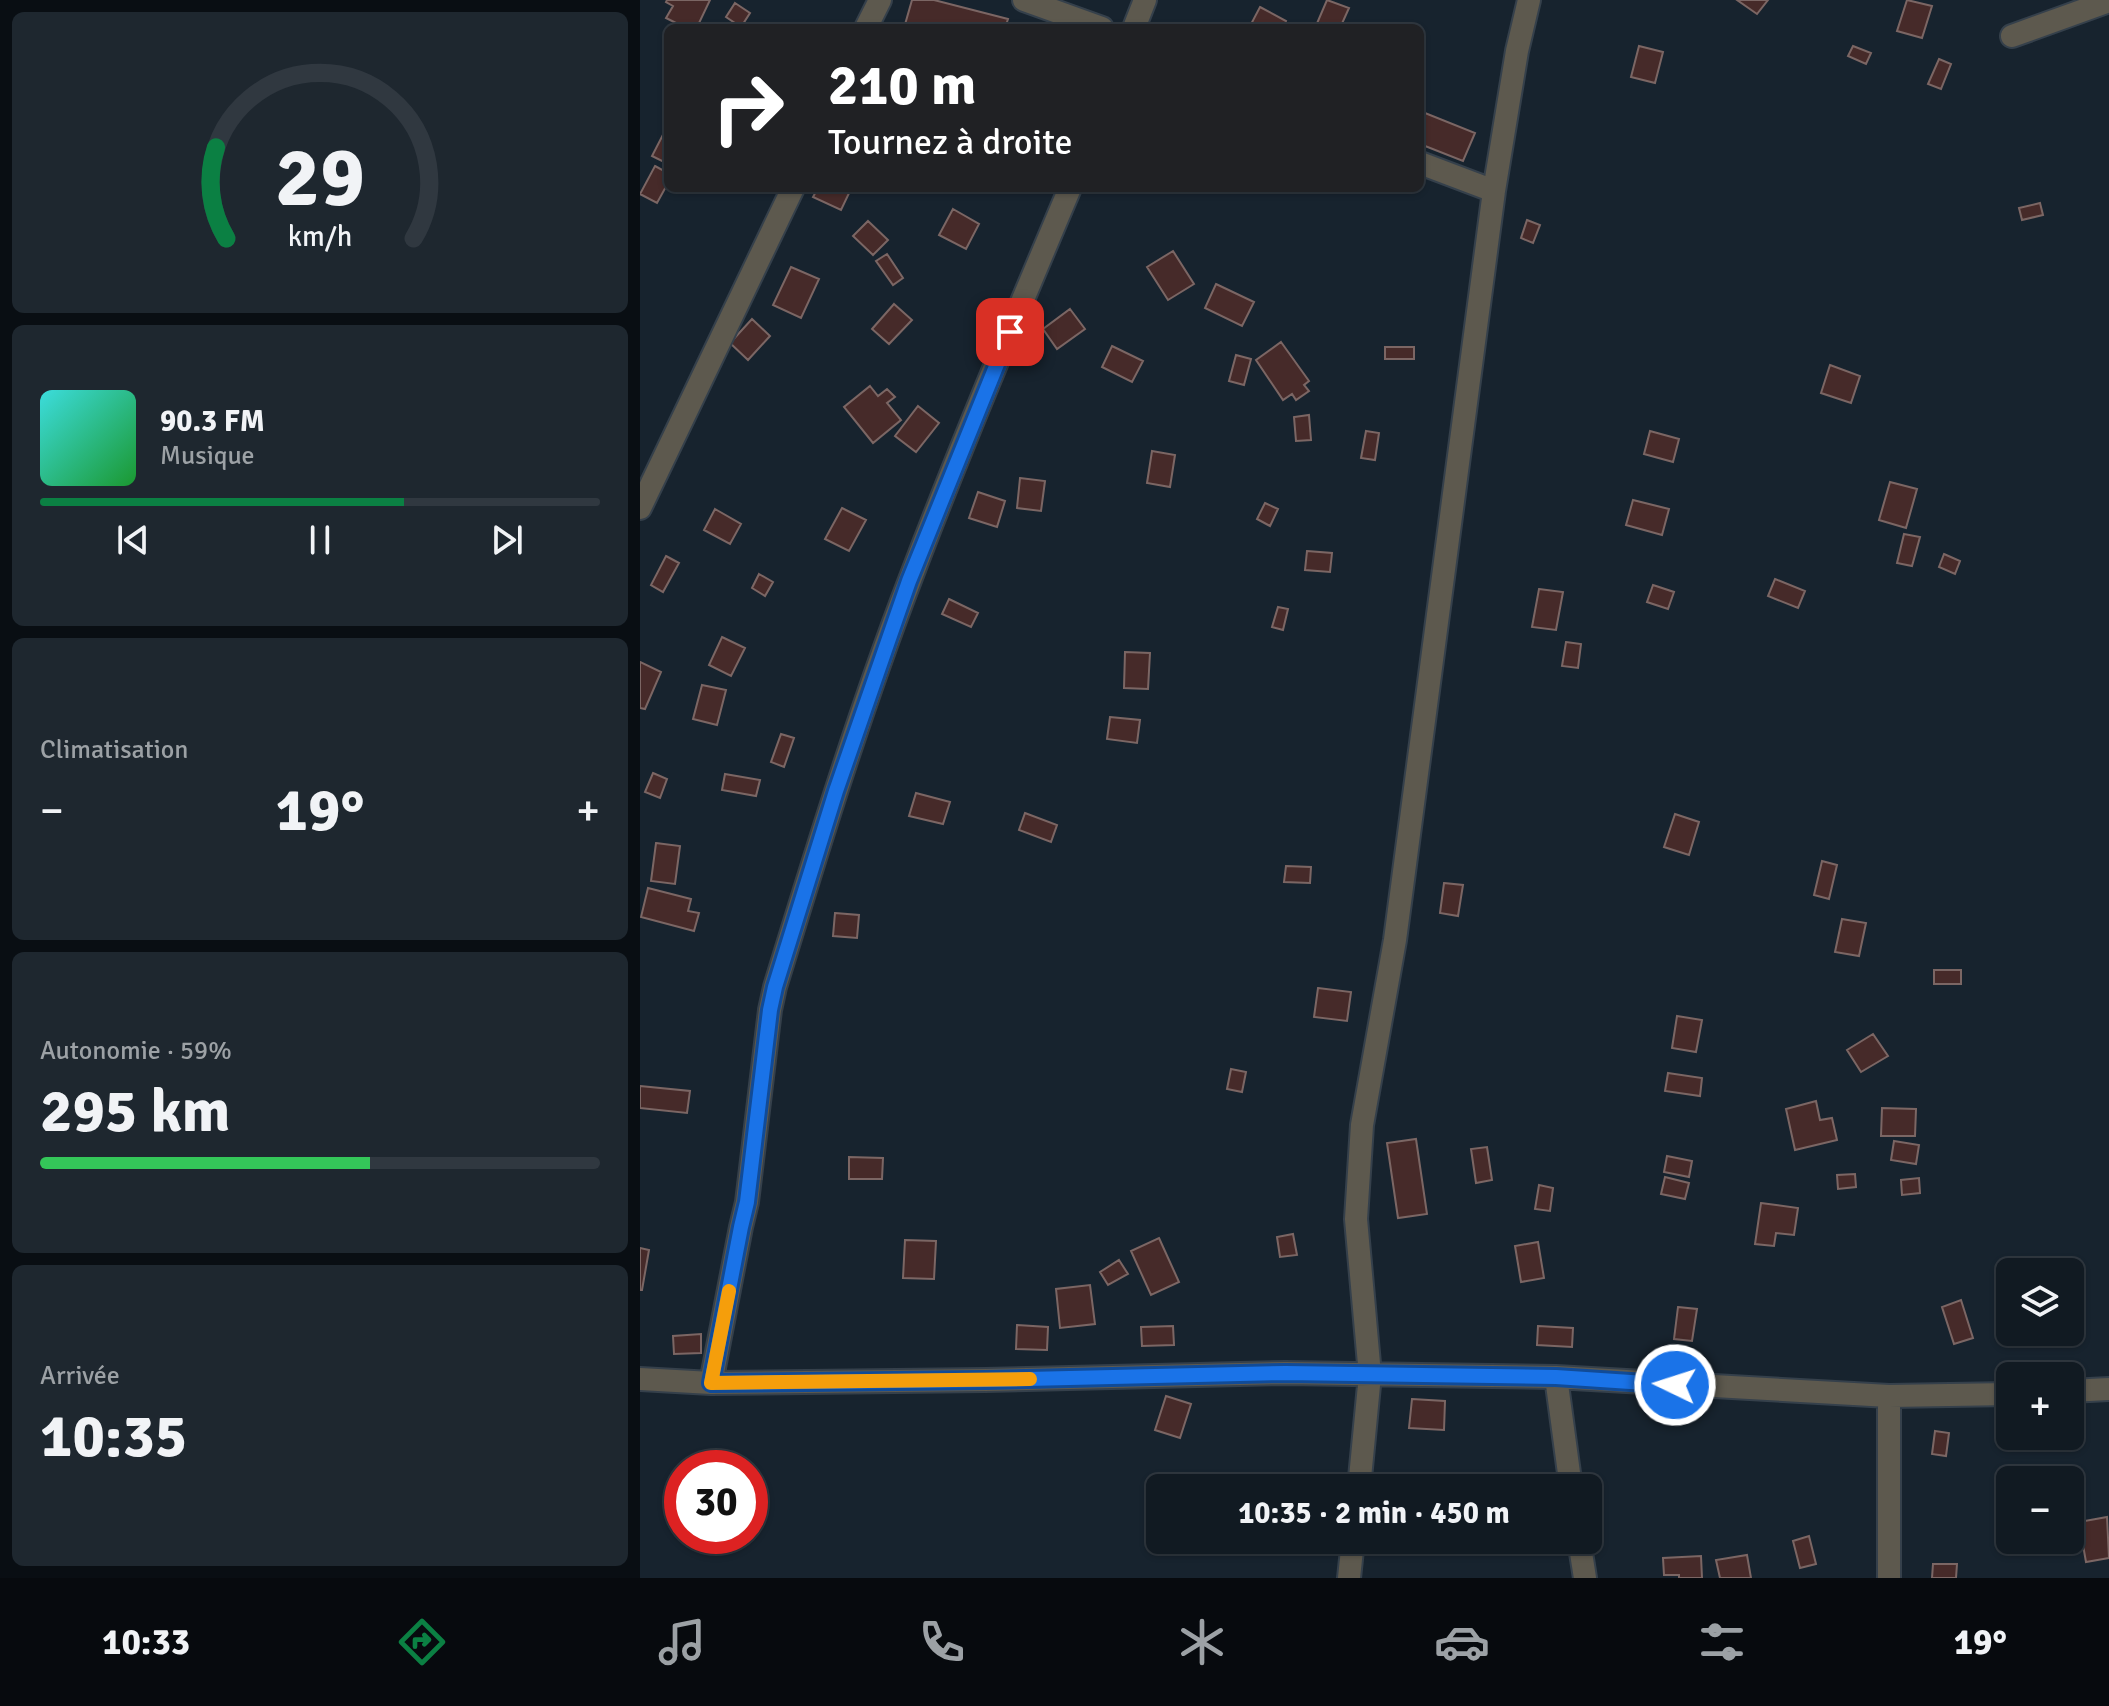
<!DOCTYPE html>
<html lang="fr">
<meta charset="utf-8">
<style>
body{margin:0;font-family:Signika,sans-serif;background:#1e272f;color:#f1f3f6;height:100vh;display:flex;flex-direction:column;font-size:30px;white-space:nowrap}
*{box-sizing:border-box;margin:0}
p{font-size:26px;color:#9ca1a5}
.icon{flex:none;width:44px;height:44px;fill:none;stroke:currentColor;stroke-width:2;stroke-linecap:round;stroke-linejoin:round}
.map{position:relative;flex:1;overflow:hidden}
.panel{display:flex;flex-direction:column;gap:12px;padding:12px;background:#090e13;width:640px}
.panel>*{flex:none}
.guide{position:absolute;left:24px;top:24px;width:760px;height:168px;border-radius:12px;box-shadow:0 2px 6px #0004,0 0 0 2px #303840;background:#202124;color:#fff;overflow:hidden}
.controls{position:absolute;left:1356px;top:1258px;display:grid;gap:16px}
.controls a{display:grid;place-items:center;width:88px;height:88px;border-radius:12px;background:#111a22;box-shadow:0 2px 6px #0004,0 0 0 2px #303840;font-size:40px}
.speed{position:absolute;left:24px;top:1450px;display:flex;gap:16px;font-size:40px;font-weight:700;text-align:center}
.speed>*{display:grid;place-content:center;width:104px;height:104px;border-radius:50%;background:#111a22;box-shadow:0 2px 6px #0004,0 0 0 2px #303840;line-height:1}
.speed .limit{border:12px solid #d22;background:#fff;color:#111}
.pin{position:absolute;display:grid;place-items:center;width:68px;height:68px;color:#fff;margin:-34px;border-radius:16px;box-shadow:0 4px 12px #0006}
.me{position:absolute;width:88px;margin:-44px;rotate:274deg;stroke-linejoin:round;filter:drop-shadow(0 0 6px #0008)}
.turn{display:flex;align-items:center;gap:28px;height:168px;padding:0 32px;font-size:36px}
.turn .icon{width:104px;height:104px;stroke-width:2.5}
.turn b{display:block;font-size:56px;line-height:68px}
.big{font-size:60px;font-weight:800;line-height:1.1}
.panel .tile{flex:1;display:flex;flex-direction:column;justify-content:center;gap:12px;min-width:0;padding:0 28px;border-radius:12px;background:#1e272f}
.panel .dial{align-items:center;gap:0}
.dial svg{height:208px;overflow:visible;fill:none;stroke:#303840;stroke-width:7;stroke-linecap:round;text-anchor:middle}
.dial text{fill:#f1f3f6;stroke:none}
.song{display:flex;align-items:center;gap:24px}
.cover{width:96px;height:96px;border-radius:12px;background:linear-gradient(135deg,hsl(180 70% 55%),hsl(130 70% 35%))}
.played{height:8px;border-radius:4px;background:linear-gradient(90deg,#0b8043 65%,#303840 65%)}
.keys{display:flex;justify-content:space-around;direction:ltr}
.heat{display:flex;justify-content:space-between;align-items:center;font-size:44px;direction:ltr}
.charge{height:12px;border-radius:6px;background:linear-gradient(90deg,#34c759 59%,#303840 0)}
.trip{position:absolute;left:506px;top:1474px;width:456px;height:80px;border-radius:12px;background:#111a22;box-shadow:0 2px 6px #0004,0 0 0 2px #303840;font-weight:800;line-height:80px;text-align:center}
.tab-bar{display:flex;height:128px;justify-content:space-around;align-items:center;background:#070a0e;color:#9ca1a5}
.tab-bar .icon{width:56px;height:56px}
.tab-bar .active{color:#0b8043}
.tab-bar b{font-size:36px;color:#f1f3f6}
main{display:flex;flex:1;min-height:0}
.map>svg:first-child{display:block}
.building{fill:#462a29;stroke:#7b6664;stroke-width:2}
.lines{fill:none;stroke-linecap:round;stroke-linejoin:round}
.minor-casing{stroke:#35404b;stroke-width:26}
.minor{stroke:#5d594e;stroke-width:22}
.route-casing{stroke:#114b97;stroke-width:20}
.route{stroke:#1a73e8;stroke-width:14}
.slow{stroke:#f59e0b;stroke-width:14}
</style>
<main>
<section class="panel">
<div class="tile dial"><svg viewBox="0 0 100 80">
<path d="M14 69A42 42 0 1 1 86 69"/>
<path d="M14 69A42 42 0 0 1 10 34" stroke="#0b8043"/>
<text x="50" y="56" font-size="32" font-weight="700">29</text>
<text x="50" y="72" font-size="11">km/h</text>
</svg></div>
<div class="tile">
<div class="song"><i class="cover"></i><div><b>90.3 FM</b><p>Musique</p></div></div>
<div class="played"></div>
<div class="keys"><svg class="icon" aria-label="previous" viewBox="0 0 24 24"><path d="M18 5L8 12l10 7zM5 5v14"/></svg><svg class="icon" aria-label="pause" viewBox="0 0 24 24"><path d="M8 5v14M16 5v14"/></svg><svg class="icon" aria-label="next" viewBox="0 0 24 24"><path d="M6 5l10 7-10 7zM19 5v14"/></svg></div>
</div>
<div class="tile"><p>Climatisation</p>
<div class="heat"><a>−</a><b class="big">19°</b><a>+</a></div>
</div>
<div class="tile"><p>Autonomie · 59%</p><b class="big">295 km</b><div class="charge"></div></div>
<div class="tile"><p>Arrivée</p><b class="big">10:35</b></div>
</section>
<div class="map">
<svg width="1469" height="1578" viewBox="0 0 1469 1578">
<rect width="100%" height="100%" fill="#17232e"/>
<path class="building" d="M27,0H70L59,23L69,28H46L26,18L33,6L26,2Z
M272,0H294L368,19L365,28H264Z
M687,0L709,8L700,28H675Z
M1097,0H1128L1117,14Z
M1267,0L1292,6L1282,38L1257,31Z
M95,3L110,13L101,27L86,17Z
M620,7L646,21L643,28H609Z
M999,46L1023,52L1015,83L991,77Z
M1213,46L1231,53L1226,64L1208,56Z
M1299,59L1311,64L1301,89L1288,84Z
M780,111L835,133L823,161L780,144Z
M28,125V164L12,156Z
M15,166L28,173V183L17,203L0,194Z
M178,188H210L211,189L201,210L173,197Z
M1400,203L1403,215L1382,220L1379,208Z
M313,209L339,224L326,249L299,235Z
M887,220L900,225L893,243L881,238Z
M228,221L248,240L233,255L213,236Z
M533,251L554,284L528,300L507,267Z
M247,254L263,278L253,285L236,261Z
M151,267L179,279L161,318L133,305Z
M576,284L614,302L602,326L565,308Z
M254,304L272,320L249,344L232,329Z
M430,309L445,329L417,349L403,329Z
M112,319L130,336L108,360L90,343Z
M641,342L669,381L664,385L669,391L656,400L652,394L643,400L616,360Z
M472,346L503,361L492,382L462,367Z
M745,347H774V359H745Z
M596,355L611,359L604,385L589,381Z
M1190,365L1220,376L1211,403L1181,393Z
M230,386L238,396L247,389L255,397L247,403L261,420L233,443L204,407Z
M278,406L299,423L276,452L255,436Z
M669,415L671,440L656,441L654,417Z
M726,431L739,433L735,460L721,458Z
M1010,431L1039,439L1033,462L1004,454Z
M512,451L535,455L530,487L507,483Z
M380,478L405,481L401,511L377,508Z
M1250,482L1277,489L1266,528L1239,520Z
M338,492L365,501L357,527L329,518Z
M993,500L1029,509L1022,535L986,525Z
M625,503L638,509L630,526L617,519Z
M202,508L226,520L209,551L185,539Z
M75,509L101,524L90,544L64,530Z
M1264,534L1280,537L1272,566L1257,563Z
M667,551L692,553L690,572L665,570Z
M1304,554L1320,561L1315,574L1299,567Z
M26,556L39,563L23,592L11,585Z
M119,574L133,582L125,596L112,588Z
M1135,579L1165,591L1158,608L1128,596Z
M1013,585L1034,592L1028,609L1007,602Z
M899,589L923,592L916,630L892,627Z
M309,599L338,613L331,627L302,614Z
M638,607L648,609L643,630L632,627Z
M82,637L105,648L91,676L69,665Z
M926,642L941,644L938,668L922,666Z
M485,652L510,653L508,689L484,688Z
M0,662L21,672L5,709L0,708Z
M62,685L86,690L77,725L53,719Z
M470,717L500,720L497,743L467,739Z
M141,734L154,738L144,767L131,762Z
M13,773L27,779L20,798L5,792Z
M85,774L120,780L116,796L82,790Z
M276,793L310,802L303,824L269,816Z
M385,813L417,825L411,842L379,830Z
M1035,814L1059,822L1049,855L1024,847Z
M16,843L40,846L35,884L11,881Z
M1182,861L1197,865L1189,899L1174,895Z
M646,866L671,867L670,883L644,882Z
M804,883L823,885L818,916L800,913Z
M8,888L51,899L48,911L59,913L54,931L1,917Z
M195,913L219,915L217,938L193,936Z
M1202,919L1226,923L1219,956L1195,952Z
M1294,970H1321V984H1294Z
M678,988L711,992L707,1021L674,1017Z
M1037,1016L1062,1020L1056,1052L1032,1048Z
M1233,1034L1248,1056L1221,1072L1207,1050Z
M591,1069L606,1072L602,1092L587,1089Z
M1028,1073L1062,1078L1060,1096L1025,1091Z
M0,1086L50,1091L47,1113L0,1108Z
M1176,1101L1180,1120L1192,1118L1197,1140L1155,1150L1146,1109Z
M1242,1108L1276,1109L1275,1136H1241Z
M776,1139L787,1214L758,1218L747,1143Z
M1254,1141L1279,1145L1276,1164L1251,1160Z
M847,1147L852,1180L836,1183L831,1149Z
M1027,1156L1052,1161L1049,1177L1024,1172Z
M209,1157L243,1158L242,1179H209Z
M1215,1174L1216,1187L1198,1189L1197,1175Z
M1025,1177L1049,1183L1045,1199L1021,1194Z
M1279,1178L1280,1193L1262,1195L1261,1180Z
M899,1185L913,1188L910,1211L895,1209Z
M1121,1203L1158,1208L1154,1235L1136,1233L1134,1246L1115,1244Z
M653,1234L657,1255L640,1257L637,1237Z
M519,1238L539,1282L511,1295L491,1251Z
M265,1240L296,1241L294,1279L263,1278Z
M898,1242L904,1278L881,1282L875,1246Z
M0,1248L9,1250L2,1290H0Z
M479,1260L488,1274L468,1285L460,1272Z
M450,1285L455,1324L420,1328L416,1289Z
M1321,1300L1333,1338L1314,1344L1302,1307Z
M1038,1307L1057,1309L1052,1341L1034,1339Z
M377,1325L408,1327L407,1350L376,1349Z
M533,1326L534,1345L502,1346L501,1327Z
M898,1326L933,1328L932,1347L897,1345Z
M61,1334V1353L34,1354L33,1336Z
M526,1396L551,1404L540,1438L515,1430Z
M772,1399L805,1401L804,1430L769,1428Z
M1295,1431L1309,1433L1306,1456L1292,1454Z
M1467,1517L1469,1558L1446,1562L1439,1522Z
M1169,1536L1176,1564L1160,1568L1153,1541Z
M1107,1555L1111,1578H1080L1076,1560Z
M1061,1556L1062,1578H1039V1575H1024L1023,1558Z
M1293,1564H1317L1316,1578H1292Z"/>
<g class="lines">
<defs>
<path id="minor" d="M384,0L462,28
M226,28L240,0
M494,28L505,0
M1372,36L1469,1
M780,163L854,191
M0,508L153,188
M916,1377L931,1488
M0,1379L71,1383L345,1380L645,1373L916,1377L1249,1396L1370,1394
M71,1383L101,1227L107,1202L130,1010L135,987C177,850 219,713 270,580C320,448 375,318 430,188
M1430,1391L1469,1389
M1249,1396V1578
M719,1488L730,1375L716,1219L722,1125L755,940L854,191L877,51L889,0
M939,1540L945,1578
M709,1578L713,1540"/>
</defs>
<use href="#minor" class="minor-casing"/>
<use href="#minor" class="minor"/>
</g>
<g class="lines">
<defs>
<path id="route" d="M370,332L269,581L196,791L135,987L130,1010L107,1202L101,1227L71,1383L345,1380L645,1373L916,1377L1035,1385"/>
</defs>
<use href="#route" class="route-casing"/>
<use href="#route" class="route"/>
<path class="slow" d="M89,1291L71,1383L390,1379"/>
</g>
</svg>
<div class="controls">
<a><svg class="icon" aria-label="layers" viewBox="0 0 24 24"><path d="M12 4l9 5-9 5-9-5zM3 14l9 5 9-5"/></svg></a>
<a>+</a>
<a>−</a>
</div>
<div class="speed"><div class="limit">30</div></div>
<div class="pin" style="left:370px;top:332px;background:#d93025"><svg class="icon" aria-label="arrive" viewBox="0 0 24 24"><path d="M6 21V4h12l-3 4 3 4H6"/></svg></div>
<svg class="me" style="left:1035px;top:1385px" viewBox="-20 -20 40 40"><circle r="17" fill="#1a73e8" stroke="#fff" stroke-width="3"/><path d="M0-11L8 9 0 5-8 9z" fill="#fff"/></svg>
<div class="trip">10:35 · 2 min · 450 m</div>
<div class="guide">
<div class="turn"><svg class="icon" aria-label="right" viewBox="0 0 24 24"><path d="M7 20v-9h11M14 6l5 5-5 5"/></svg><div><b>210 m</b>Tournez à droite</div></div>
</div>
</div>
</main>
<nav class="tab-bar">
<b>10:33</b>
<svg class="icon active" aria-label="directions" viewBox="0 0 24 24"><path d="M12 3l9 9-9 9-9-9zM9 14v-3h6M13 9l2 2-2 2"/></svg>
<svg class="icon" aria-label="music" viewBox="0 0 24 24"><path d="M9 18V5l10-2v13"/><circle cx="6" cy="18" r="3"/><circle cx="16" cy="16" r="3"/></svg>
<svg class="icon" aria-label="phone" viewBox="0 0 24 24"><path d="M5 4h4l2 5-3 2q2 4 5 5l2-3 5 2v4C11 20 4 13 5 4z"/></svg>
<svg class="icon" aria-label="climate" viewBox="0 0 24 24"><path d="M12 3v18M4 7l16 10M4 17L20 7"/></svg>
<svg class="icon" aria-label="car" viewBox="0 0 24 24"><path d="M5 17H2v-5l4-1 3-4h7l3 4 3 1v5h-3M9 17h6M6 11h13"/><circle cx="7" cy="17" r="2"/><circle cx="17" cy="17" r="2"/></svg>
<svg class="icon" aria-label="filters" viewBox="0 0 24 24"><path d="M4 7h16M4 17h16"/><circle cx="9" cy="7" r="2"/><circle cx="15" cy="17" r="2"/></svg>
<b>19°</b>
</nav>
